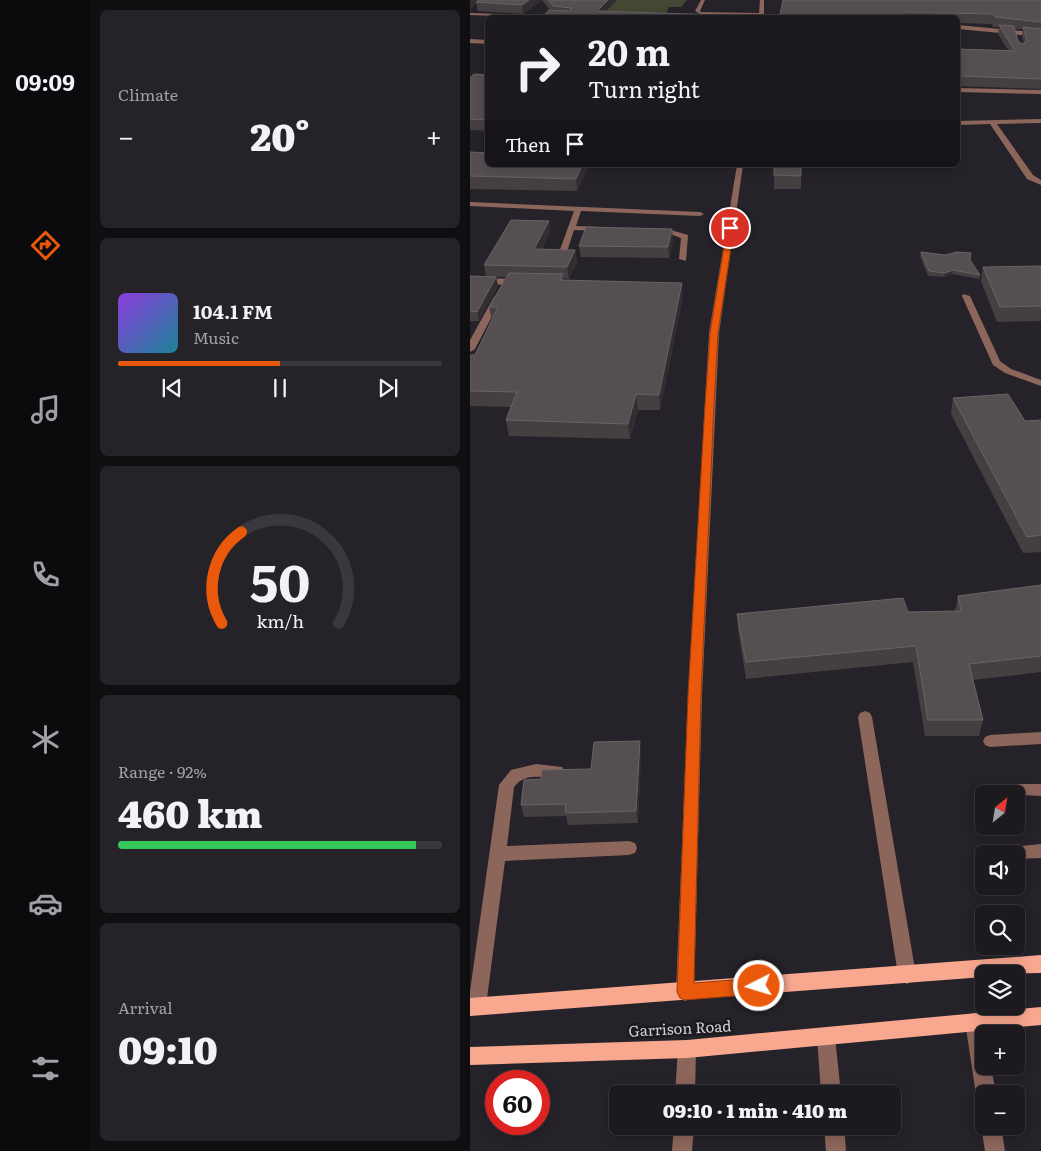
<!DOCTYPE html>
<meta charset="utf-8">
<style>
body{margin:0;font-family:Literata,serif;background:#252328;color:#f1f3f6;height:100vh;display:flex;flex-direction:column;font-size:19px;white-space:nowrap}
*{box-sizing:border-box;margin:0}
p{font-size:16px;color:#a0a1a4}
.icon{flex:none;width:28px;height:28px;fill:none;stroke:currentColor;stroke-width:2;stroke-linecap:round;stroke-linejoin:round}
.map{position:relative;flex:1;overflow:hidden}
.details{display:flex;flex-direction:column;gap:10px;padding:10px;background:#0f0e11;width:380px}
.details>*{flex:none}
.banner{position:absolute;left:15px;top:15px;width:475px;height:152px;border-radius:8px;box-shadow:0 2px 12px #0003,0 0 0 1px #3a383d;background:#1c1a1f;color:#f1f3f6;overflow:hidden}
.needle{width:32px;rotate:30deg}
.buttons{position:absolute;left:505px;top:785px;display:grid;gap:10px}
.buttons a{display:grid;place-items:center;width:50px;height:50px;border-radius:8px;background:#1c1a1f;box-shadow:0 2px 12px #0003,0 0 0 1px #3a383d;font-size:25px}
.speed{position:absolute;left:15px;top:1070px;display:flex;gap:10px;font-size:25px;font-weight:700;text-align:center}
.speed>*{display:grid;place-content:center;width:65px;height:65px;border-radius:50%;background:#1c1a1f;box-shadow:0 2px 12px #0003,0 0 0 1px #3a383d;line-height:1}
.speed .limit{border:8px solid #d22;background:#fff;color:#111}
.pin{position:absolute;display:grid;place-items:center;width:42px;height:42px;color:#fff;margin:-21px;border:2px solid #fff;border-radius:50%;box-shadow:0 1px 5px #0007}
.me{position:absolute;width:55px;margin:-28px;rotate:265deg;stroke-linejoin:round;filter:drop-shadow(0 0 4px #0008)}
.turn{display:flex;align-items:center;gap:18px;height:105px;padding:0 20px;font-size:22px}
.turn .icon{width:65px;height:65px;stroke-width:2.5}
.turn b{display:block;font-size:35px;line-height:42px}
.then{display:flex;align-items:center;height:48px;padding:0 20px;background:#0003;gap:10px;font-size:19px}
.big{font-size:38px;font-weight:800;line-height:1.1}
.details .widget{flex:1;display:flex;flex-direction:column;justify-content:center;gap:8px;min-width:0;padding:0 18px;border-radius:8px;background:#252328}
.details .dial{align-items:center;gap:0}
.dial svg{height:130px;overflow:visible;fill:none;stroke:#3a383d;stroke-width:7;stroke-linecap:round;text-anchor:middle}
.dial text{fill:#f1f3f6;stroke:none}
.song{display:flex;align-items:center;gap:15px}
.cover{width:60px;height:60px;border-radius:8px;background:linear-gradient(135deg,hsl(270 70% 55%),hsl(190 70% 35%))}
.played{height:5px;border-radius:2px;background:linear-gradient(90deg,#ea580c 50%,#3a383d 50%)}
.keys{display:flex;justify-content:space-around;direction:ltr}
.heat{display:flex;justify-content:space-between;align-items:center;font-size:28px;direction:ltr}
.charge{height:8px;border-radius:4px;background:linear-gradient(90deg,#34c759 92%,#3a383d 0)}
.trip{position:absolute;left:139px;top:1085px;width:292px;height:50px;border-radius:8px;background:#1c1a1f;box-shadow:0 2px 12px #0003,0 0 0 1px #3a383d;font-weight:800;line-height:50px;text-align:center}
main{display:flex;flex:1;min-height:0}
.dock{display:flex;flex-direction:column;width:90px;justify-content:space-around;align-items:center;background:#0b0a0c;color:#a0a1a4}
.dock .icon{width:35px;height:35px}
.dock .on{color:#ea580c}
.dock b{font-size:22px;color:#f1f3f6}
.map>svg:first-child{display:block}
.green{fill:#444832}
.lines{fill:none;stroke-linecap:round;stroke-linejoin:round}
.minor{fill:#8d665b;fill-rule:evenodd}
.major{fill:#f9a890;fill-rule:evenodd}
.wall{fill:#463f42;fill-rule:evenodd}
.shaded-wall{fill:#322d31}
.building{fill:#554f52;stroke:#696366}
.route{fill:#ea580c;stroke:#983908}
.labels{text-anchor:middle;stroke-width:5;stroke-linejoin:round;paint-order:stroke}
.near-street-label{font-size:15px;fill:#d3d1d5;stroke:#1c191f}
</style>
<main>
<nav class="dock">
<b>09:09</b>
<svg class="icon on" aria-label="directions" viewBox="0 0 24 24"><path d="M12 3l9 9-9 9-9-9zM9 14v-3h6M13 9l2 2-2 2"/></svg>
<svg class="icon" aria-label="music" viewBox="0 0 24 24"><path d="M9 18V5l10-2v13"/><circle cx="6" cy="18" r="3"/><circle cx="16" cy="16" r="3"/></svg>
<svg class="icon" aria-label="phone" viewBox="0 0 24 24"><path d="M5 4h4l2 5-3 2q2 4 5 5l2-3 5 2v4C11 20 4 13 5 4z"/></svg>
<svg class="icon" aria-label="climate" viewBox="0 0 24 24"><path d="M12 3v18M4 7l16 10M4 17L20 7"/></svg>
<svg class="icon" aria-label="car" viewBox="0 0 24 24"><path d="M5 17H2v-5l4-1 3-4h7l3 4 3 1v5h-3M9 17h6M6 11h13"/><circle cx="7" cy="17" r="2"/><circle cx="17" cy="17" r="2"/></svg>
<svg class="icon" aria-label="filters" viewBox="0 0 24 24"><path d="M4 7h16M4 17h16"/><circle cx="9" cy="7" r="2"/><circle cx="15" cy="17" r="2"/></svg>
</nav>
<section class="details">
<div class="widget"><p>Climate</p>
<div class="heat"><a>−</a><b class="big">20°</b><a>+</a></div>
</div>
<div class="widget">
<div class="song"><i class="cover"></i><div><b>104.1 FM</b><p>Music</p></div></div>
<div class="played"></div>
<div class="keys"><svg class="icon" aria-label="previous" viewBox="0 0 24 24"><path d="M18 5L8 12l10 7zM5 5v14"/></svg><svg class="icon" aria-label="pause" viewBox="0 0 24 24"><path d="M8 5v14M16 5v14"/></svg><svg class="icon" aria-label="next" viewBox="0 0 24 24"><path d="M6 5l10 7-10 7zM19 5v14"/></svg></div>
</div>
<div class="widget dial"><svg viewBox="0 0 100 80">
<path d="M14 69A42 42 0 1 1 86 69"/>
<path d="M14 69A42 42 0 0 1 26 13" stroke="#ea580c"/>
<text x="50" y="56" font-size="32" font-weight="700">50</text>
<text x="50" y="72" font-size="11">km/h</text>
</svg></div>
<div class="widget"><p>Range · 92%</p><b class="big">460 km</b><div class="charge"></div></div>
<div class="widget"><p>Arrival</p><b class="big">09:10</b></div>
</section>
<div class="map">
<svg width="571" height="1151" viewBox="0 0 571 1151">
<rect width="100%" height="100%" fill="#252229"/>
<path class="green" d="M110,0H217L211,7H199L196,13L98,10Z"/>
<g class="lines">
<path class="minor" d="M231,0H235L230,11L231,12L289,13L290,0H294V18H289L230,14L225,11Z
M0,13L99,16L101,18L0,15Z
M488,25L571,33V37L488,29Z
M0,39L18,40V44L0,43Z
M488,88L571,90V94L488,92Z
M571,119V123L527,124L563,175L571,180V185L557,179L520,124L488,125V121Z
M267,165H273L249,333L232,695L224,992L221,998L215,1001L209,998L206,992L218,695L239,333Z
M0,202L230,212L234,214L230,216L111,211L106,226L131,227L135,229L131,231L104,230L95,258L91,260L87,258L104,211L0,206Z
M183,229L201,230L218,235L216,261L209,259L211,238L200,234L183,233Z
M0,278L50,279L54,282L50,285L0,284Z
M28,294L32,297L5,349L0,352V340L24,297Z
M493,294L500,296L530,361L541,369L571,380V386L535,373L523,365L492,296Z
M395,711L400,713L402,717L446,975L443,981L437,984L431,981L428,975L388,717L390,713Z
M571,732V744L520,747L515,745L513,741L515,737L520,735Z
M66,764L92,767L95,771L92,775C76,781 57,770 44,787L37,846L159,841L165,843L167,848L165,853L159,855L35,861L16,1006L13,1012L7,1015L0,1011V991L29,785L41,770Z
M533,784H571V796L527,794L525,790L528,785Z
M571,844V858L548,859L546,854L540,852L542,847Z
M504,1013L511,1015C517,1031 514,1048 514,1066H521L526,1094H514V1103L509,1101L506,1094L495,1022L497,1015Z
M356,1028L363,1030L365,1037L371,1094H351L347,1037L349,1030Z
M217,1040L224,1042L226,1049L225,1094H205L208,1049L210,1042Z
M514,1119V1126H531L535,1151H515L511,1126Z
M204,1126H224L222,1151H202Z
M354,1126H374L376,1151H356Z"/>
<path class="major" d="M571,955V973L514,974V977L0,1016V998Z
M571,1007V1025L217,1058L0,1065V1047L217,1040Z"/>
</g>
<path class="wall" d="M0,0H147L136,11L80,10L72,0L53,14L8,11L6,3L0,9Z
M571,0V89L488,86V49L538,50L528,34L529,27H523L522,24L488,23V18H309ZM545,29H553L552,36L554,43L552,44L548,41Z
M18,75V131L0,130V78Z
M0,152L112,165H118V167L107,191L0,189Z
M304,165L331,176V189H304Z
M79,221L80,232L72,249L105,250L107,262L99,279L93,278L94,280L213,297L190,410H168L160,439L39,436L36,420L41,407L0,406V355H5L22,320L19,307L36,277H26L28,286L9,321H0V276H16L14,265Z
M203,240L199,258L111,257L109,246Z
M451,252L500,260L510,275L509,279L482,274L474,277L458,276L450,256Z
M571,266V321L527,322L511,281L513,267Z
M483,398L555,421L571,420V552L553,553L481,414Z
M571,585V672L503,680L513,720L509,736H455L443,662L276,679L268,630L267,614L485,611L488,596Z
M171,753L168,823L98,825L96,816L54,817L51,805L71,779L121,769Z"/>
<path class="shaded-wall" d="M0,0H11L6,2V3L0,9Z
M59,0H72L53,14L52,5Z
M138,0H147L130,18L127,11Z
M112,165H118V167L107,191L106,179Z
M79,221L80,232L66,260L64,249Z
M202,229L203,240L199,258L198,247Z
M105,250L107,262L99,279L97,267Z
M483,270L482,274L474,277L475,273Z
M26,277L28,286L9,321L7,312Z
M212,283L213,297L190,410L189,395Z
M166,394L168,410L160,439L158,424Z
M170,741L171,753L168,823L166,811Z"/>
<path class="building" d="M9,0H59L52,5L6,2Z
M78,0H138L127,11L252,15L250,18H71L79,10L100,11L101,8L83,6Z
M313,0H571V22L525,17L523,14L431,12V18H309Z
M529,25L544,26L548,41L552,44L557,41L553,27L571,29V79L489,76L488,71V49L545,51Z
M4,74L18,75V120L0,119V78Z
M0,152L18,153V165H112L106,179L0,176Z
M304,165H331V176L304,175Z
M41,220L79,221L64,249L105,250L97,267L14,265Z
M116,227L202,229L198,247L109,246Z
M451,252L475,255L487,252L501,253L500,260L510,275L483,270L475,273L459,271Z
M571,266V306L530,307L513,267Z
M39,273L93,274L90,280L212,283L189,395L166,394L158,424L36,420L47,392L0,391V355H5L28,307H19Z
M0,276L26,277L7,312L0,311Z
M538,394L555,421L571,420V535L557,537L483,398Z
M571,585V656L499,664L513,720H458L446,646L276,662L267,614L433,598L438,612L491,611L488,596Z
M170,741L166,811L95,813L96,804L51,805L54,780L71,779L72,770L121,769L124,742Z"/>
<path class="route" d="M260,225L264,228L248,333L244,405L231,695L224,983L289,978L295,980L297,986L295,992L289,994L215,1000L210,998L207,992L218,695L235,405L240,333L257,228Z"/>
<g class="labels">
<g class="near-street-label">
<text transform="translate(210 1029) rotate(-3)" y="5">Garrison Road</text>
</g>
</g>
</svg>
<div class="buttons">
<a><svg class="needle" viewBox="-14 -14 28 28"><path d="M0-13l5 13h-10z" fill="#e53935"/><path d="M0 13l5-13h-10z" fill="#a0a1a4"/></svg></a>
<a><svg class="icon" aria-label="sound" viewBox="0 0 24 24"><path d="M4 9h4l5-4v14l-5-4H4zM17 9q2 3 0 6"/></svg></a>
<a><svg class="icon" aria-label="search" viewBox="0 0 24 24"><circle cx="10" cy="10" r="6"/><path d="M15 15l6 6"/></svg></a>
<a><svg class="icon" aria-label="layers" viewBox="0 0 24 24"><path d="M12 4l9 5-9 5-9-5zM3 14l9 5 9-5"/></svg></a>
<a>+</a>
<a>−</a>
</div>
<div class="speed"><div class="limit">60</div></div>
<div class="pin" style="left:260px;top:228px;background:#d93025"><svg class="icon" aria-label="arrive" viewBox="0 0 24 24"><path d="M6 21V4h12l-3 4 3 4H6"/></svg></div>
<svg class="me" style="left:289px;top:986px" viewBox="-20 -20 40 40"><circle r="17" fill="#ea580c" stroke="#fff" stroke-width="3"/><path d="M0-11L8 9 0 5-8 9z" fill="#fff"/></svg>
<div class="trip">09:10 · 1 min · 410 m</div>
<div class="banner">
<div class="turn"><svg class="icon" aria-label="right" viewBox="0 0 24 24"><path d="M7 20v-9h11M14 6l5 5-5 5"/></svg><div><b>20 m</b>Turn right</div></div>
<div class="then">Then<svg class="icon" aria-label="arrive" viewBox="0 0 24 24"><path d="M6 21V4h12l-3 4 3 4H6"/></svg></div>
</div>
</div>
</main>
